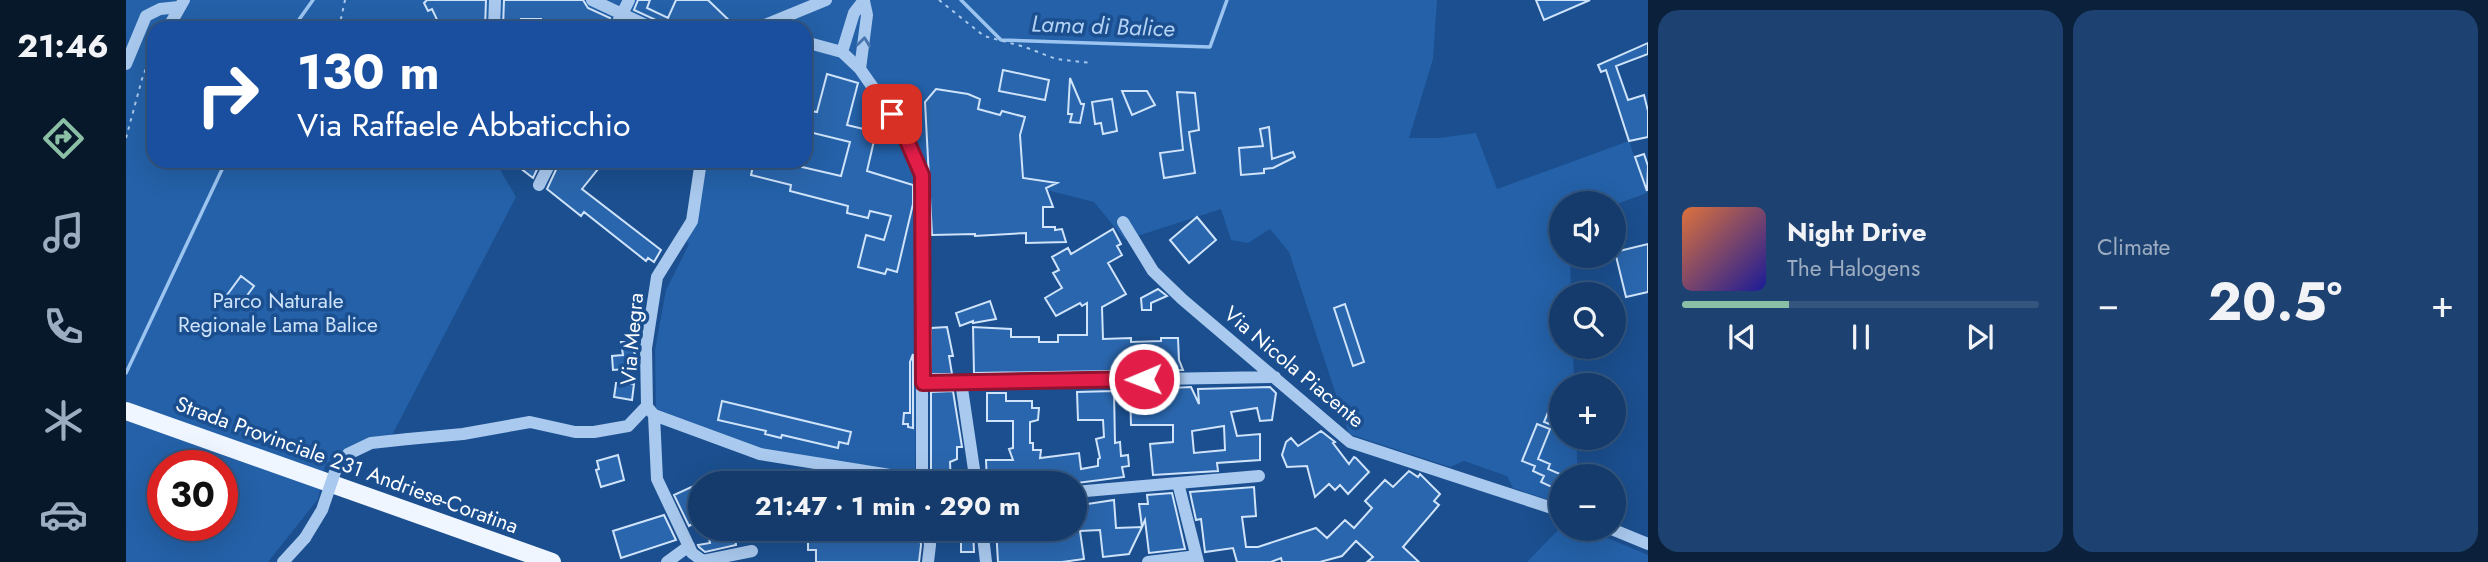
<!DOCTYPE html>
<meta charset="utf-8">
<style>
body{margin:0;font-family:Jost,sans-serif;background:#1d4271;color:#f1f3f6;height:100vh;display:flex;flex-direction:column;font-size:26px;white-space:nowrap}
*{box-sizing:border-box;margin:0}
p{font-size:23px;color:#9dadc1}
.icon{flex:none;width:38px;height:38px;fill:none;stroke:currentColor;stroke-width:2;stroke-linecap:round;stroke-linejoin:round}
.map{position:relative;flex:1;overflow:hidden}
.details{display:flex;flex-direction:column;gap:10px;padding:10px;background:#0b203b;width:840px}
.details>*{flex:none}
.banner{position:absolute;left:21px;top:21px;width:665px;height:147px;border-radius:21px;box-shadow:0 7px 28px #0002,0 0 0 2px #33557e;background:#1a4fa0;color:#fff;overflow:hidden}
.fabs{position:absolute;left:1423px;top:191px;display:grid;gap:14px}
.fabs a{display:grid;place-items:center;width:77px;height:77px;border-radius:50%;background:#143b6b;box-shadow:0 7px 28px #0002,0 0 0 2px #33557e;font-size:35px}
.speed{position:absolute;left:21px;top:450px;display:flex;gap:14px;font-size:35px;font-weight:700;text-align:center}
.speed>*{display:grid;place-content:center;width:91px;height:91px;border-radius:50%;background:#143b6b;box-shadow:0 7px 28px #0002,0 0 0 2px #33557e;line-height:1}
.speed .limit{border:10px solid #d22;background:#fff;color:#111}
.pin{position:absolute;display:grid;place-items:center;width:60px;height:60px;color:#fff;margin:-30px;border-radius:14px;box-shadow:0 4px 10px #0006}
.me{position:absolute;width:77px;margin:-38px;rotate:269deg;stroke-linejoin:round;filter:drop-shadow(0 0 5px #0008)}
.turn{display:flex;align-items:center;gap:24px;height:147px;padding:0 35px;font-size:32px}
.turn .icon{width:91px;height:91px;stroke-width:2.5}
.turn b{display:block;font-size:49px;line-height:60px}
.big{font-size:52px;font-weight:700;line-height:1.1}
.details .tile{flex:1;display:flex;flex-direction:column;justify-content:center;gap:10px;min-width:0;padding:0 24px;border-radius:21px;background:#1d4271}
.song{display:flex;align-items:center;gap:21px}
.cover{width:84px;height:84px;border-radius:10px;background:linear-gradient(135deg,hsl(20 70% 55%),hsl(240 70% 35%))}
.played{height:7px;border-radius:4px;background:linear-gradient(90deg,#8abfa5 30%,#33557e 30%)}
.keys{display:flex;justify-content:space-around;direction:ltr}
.heat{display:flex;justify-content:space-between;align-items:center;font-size:38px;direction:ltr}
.details .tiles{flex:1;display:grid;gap:10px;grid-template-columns:repeat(2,1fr)}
.trip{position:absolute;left:562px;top:471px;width:399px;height:70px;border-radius:35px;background:#143b6b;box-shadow:0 7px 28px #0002,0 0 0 2px #33557e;font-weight:700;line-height:70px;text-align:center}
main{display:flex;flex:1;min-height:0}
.tab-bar{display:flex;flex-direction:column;width:126px;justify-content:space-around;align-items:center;background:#08182b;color:#9dadc1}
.tab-bar .icon{width:49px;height:49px}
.tab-bar .on{color:#8abfa5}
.tab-bar b{font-size:32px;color:#f1f3f6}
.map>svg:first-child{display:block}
.green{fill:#2461a8;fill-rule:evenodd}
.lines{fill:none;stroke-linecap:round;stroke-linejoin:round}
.stream{stroke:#9cc4f0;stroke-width:3.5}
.building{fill:#2a66ad;stroke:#cfe3fa;stroke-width:2;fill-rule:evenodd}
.path{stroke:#a9c9ee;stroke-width:2;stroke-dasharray:3.5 5;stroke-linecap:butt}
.minor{stroke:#a9c9ee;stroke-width:12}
.major{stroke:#f0f6ff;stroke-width:18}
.minor-bridge{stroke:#a9c9ee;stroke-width:12}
.oneway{stroke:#4674ac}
.route-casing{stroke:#92132f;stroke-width:18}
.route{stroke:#e11d48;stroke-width:12}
.labels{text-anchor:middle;stroke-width:7;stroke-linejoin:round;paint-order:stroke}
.park-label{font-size:21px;fill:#cfe3fa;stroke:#1b4f8f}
.street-label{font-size:21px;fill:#fff;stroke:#1b4f8f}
.water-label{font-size:23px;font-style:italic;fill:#b5d3f5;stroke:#1b4f8f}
</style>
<main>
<nav class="tab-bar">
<b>21:46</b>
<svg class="icon on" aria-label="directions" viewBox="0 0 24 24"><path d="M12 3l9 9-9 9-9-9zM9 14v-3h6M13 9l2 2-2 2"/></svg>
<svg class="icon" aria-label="music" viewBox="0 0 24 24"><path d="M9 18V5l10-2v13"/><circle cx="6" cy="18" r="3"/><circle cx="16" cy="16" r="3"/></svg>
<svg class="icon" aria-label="phone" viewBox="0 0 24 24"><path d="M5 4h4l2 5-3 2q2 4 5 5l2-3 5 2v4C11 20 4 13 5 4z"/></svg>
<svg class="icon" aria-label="climate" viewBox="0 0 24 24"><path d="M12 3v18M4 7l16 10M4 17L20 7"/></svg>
<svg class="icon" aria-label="car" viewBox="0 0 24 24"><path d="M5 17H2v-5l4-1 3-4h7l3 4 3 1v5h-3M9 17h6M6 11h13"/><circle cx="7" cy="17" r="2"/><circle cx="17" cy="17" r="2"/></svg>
</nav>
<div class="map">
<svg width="1522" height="562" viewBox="0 0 1522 562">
<rect width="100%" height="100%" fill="#1b4f8f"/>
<path class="green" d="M0,0H1311L1307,59L1283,138H1313L1350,133L1371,189L1503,141L1521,193L1488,205V203H1435V256H1444L1445,294H1435V346L1447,347L1448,385H1435V438H1450L1452,476H1435V504L1387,488L1381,476L1338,461L1324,467L1223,434L1163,252L1144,229L1122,243L1105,240L1095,209L999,240L968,202L897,184L790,180L788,284L791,285L789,476L637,449L530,409L529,350L540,290L563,244L561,243L573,161H679V28H28V161H369L390,197L264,439L213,453L199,466L192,499L142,562H0ZM37,466H96V525H37Z
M1435,527L1460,529L1522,555V562H1401Z"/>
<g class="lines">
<path class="stream" d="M835,0L875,40L1084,47L1101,0
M167,28L187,0
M0,373L100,161"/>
</g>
<path class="building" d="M301,0H360L359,28H315L306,9L302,11L298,3Z
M378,0H457L462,8L484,18L480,28H415V19H395L394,28H377Z
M512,0H524L521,8L542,18L550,0H582L611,28H535L530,20L508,10Z
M1410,0H1464L1418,20Z
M1522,43V54L1490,66L1502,100L1518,95L1522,111V137L1503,141L1480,70L1475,72L1472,65Z
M877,70L923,80L919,100L873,91Z
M701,74L732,83L721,125L750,132L741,171L787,185V204L771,272L761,269L759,274L732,267L740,235L758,240L765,216L744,211L742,218L721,213L722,206L664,191L665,185L625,175L628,161H678L676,167L715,176L724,142L679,131V110L691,112Z
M944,78L955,104H958L954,123L944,122L946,114H942Z
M810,89L842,94L854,99L852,109L874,115L876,111L899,117L894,135L897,178L931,183L920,188L927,207H917V227H929V230L936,229L940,242L900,243V233L849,236V234L806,235L799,102Z
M996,91H1021L1029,105L1006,115Z
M1051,92L1069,93L1073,130L1063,132L1069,173L1038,178L1034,153L1057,150Z
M986,99L991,131L977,134L975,123L969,124L966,102Z
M1143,127L1146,159L1167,152L1169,157L1147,168L1138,169V173L1115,175L1113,148L1137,146L1134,129Z
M1518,154L1522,166L1521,191L1509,157Z
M385,161H415L407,178Z
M434,161H456L472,169L456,189L535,250L528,262L522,258L520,261L458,212L455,216L421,189Z
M1071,217L1090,240L1063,263L1044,240Z
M987,229L995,244L991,246L996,255L982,263L1000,294L976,307L977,339L1005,338V342L1035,341V338H1052L1053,360L1057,370L848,373L847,327L885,329V337H913V342H932V335H961V303L956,306L954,303L930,316L919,298L936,288L927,273L933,270L926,257L942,248L945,254Z
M1522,244V292L1500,297L1489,252Z
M115,276L128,286L114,305L101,295Z
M1032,289L1041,296L1025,303V310H1016L1015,298Z
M864,301L870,319L847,323V321L834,326L830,313Z
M1219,304L1238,362L1227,366L1208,308Z
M821,327L827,356H823L826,374H805V328Z
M495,342H506L512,368L487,370L486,356L497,355Z
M787,354V428L782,427V424H777L778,413H784V362Z
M490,383L508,384L506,400L488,397Z
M1065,387L1073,404L1072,389L1144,387L1150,393L1146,420L1134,421L1131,408L1105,412L1111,436L1134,434V460L1091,463L1092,471L1027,475L1024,444L1047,442V425H1005L1004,390ZM1098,426L1099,450L1068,453L1066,431Z
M827,391L836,447H831V459L824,462L825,483H805V392Z
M988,391L989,443L994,442L995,456L1002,455L1003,466L996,467L998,477L951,483H898V473L880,474V483H861L860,460H887L883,449L887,448V421H861V393H880V401H906V408H913L912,420L904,422V443H907V450H915L914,458L953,453L955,469L972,466V459L974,458L970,439L978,437L977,420H952L951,392Z
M1428,398L1435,401V418L1431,427L1418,422Z
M596,401L725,432L722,444L713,442L712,448L656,435L655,438L639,434L640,431L592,420Z
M1411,424L1424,429L1412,459L1424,464L1422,469L1434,474L1428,488L1415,482L1418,476L1407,471L1409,466L1396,461Z
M1195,431L1209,442L1207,443L1223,464L1228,457L1230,458L1243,472L1222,494L1214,485L1209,490L1203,484L1189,497L1181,466L1161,467L1156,455L1160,442L1165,438L1172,446Z
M492,455L498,480L475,487L470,470L473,469L471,461Z
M1283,471L1292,477L1294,474L1314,494L1308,501L1313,505L1277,547L1293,562H1241L1247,557L1230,541L1216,556L1194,562H1156L1155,558L1145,562H1111L1107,548L1079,552L1075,519L1070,520L1065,497L1064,492L1128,487L1130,516L1116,517L1120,547H1132L1190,528L1201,538L1219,520L1228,528L1246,508L1239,501L1259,480L1267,487Z
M574,483V520L563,526L548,495Z
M1046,493L1059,549L1023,553L1019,520L1016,527L1013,504H1022L1021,495Z
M988,500L990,528L1016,527L1003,554L977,557L974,530L954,531L958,559L936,562H872L870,528H901L902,541L922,539L921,534L948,532V506Z
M538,515L550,540L495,558L487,531Z
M608,528L610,545L579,552L573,547L572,545L584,543L582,534Z
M735,528H793L795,545L793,562H690V550H682V541L713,542V532L735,533Z
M835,528H847L848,552H835Z"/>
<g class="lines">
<path class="path" d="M813,0L858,36L899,47L930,59L965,63
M213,28L219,0
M0,138L16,79L28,47"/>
<path class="minor" d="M466,0L526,28
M42,28L58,0
M368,28L369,0
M489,28L503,0
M632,28L700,0
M679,42L716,52L734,69L741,15L738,1
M716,52L728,13L738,0
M0,64L20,16L34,9L53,7
M734,69L776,129L796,175V483
M413,185L425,161
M997,222L1027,271L1056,299L1224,442L1435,511
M835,382L850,483
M797,383L1149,377
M523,409L528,415L531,479L566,553L577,561L626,551
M528,415L634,454L795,480
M282,439L337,434L404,422L449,432H468L502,426L521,406L520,348L531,277L566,221L575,161
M1052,483L1072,562
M948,492L1133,476
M802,528L804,545L802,562
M856,528L860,562
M1483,528L1522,544
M157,562L179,538
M541,562L563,546
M1022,562L1063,557L1069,562"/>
<path class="major" d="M0,411L426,562"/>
<path class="minor-bridge" d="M179,538L196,510L211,466L222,454L245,443L282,439"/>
</g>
<defs><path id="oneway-chevron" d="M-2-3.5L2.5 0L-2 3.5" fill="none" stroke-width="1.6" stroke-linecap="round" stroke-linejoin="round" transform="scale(1.75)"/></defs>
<use class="oneway" href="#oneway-chevron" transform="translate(738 42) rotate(-83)"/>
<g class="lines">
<defs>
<path id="route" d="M766,114L776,129L796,175L797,383L1018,379"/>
</defs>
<use href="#route" class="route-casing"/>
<use href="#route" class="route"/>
</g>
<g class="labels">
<g class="park-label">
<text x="152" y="308">Parco Naturale<tspan x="152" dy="24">Regionale Lama Balice</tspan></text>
</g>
<g class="street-label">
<text transform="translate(506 339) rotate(-85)" y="7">Via Megra</text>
<text transform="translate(1168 367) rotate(40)" y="7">Via Nicola Piacente</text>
<text transform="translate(221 465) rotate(20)" y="7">Strada Provinciale 231 Andriese-Coratina</text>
</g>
<g class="water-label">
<text transform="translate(977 26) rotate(2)" y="8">Lama di Balice</text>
</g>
</g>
</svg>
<div class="fabs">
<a><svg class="icon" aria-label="sound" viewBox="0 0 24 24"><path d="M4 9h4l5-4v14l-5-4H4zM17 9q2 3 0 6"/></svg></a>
<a><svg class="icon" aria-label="search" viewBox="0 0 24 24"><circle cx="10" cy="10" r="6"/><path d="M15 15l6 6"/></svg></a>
<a>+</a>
<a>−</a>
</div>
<div class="speed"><div class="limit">30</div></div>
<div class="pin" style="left:766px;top:114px;background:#d93025"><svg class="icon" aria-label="arrive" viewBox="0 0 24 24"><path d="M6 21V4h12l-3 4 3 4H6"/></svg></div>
<svg class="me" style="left:1018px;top:379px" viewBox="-20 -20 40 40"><circle r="17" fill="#e11d48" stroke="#fff" stroke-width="3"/><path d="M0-11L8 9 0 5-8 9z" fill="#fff"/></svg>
<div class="trip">21:47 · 1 min · 290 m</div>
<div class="banner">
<div class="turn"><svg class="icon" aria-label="right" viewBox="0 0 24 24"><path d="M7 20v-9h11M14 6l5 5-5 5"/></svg><div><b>130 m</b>Via Raffaele Abbaticchio</div></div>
</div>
</div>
<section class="details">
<div class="tiles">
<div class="tile">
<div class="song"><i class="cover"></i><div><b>Night Drive</b><p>The Halogens</p></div></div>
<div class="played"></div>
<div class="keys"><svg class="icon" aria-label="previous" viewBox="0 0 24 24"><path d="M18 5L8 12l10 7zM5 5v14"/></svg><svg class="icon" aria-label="pause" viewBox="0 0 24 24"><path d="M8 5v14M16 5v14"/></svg><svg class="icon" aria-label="next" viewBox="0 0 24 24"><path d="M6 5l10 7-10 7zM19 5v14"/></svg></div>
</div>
<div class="tile"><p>Climate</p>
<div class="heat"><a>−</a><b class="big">20.5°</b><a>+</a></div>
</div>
</div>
</section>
</main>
